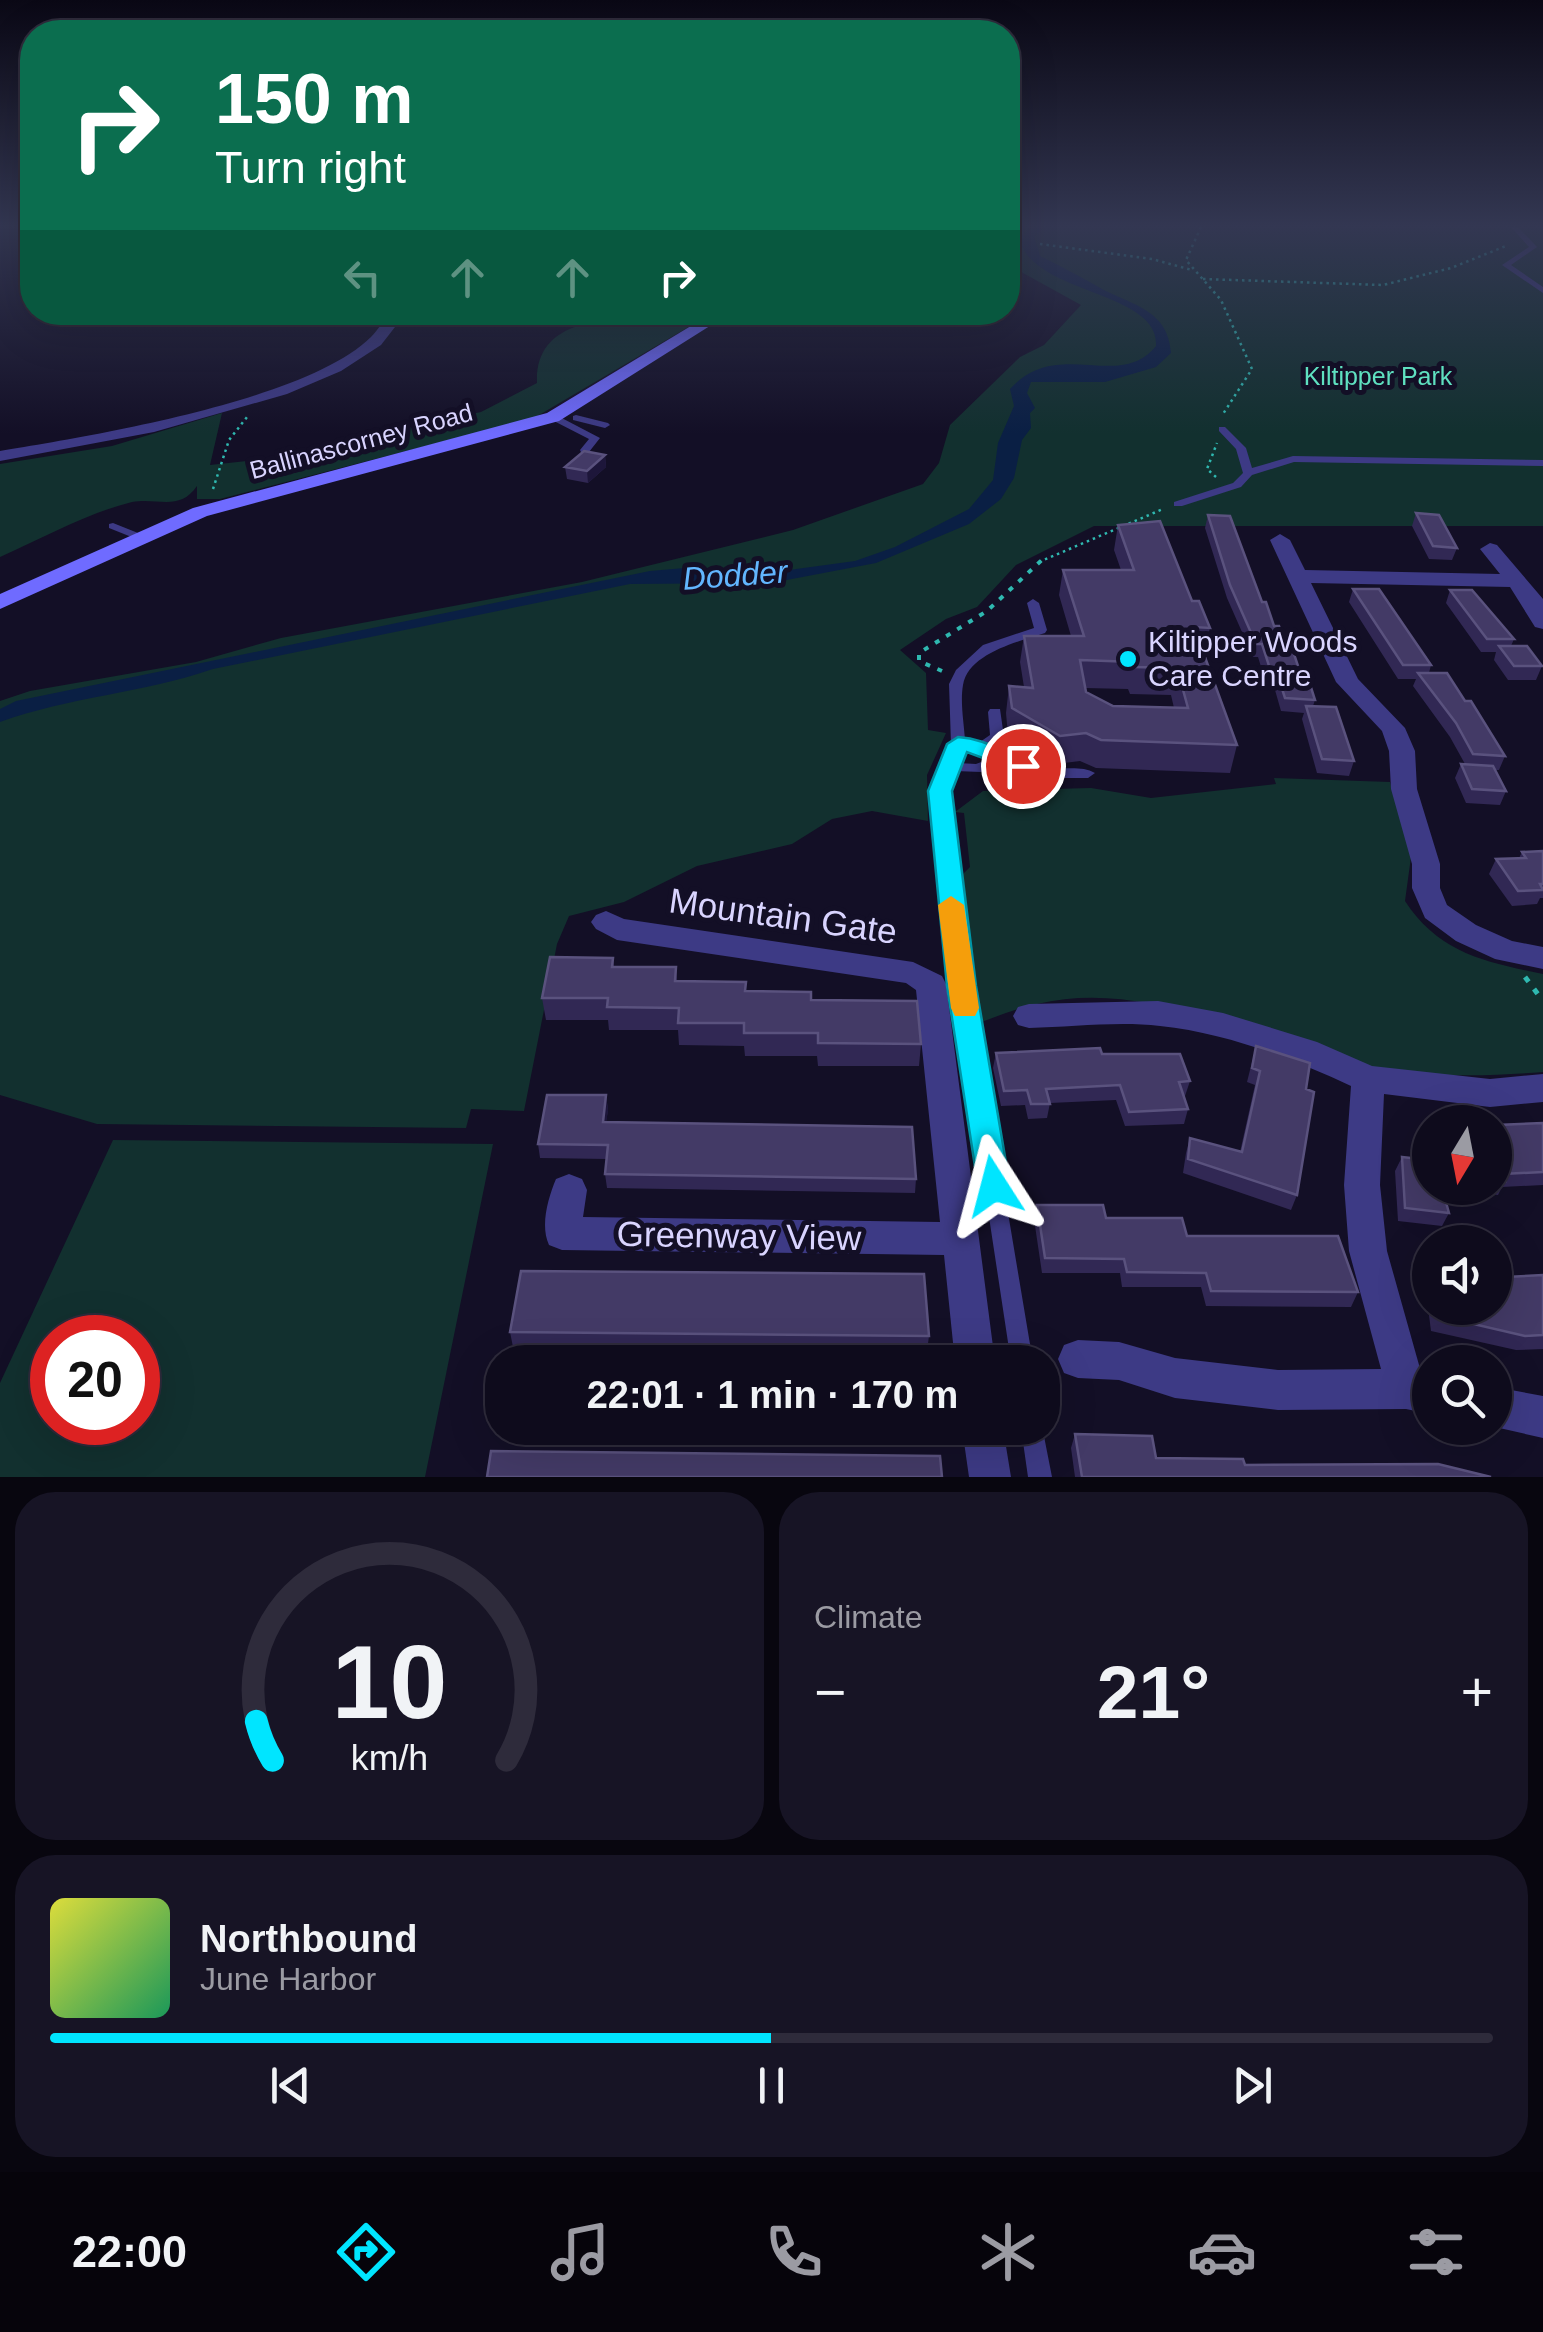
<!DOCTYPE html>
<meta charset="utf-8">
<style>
body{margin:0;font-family:Arial,sans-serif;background:#171425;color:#f1f3f6;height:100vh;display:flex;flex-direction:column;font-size:38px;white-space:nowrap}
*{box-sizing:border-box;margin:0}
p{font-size:32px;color:#9b9ba3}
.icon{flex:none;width:55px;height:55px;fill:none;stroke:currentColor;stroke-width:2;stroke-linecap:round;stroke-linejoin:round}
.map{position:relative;height:1477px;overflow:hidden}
.panel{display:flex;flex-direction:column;gap:15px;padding:15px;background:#08060f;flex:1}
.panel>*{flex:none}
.banner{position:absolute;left:20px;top:20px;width:1000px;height:305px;border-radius:40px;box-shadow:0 10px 40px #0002,0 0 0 2px #2e2b3b;background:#0b6e4f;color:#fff;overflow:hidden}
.needle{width:65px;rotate:190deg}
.tools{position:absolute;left:1412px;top:1105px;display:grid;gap:20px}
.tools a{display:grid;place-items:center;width:100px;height:100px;border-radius:50%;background:#0e0b1c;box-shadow:0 10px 40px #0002,0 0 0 2px #2e2b3b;font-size:50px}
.speed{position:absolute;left:30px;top:1315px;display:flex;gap:20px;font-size:50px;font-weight:700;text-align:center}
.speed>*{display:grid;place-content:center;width:130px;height:130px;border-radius:50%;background:#0e0b1c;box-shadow:0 10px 40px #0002,0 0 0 2px #2e2b3b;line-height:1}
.speed .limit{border:15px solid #d22;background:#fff;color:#111}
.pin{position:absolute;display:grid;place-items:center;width:85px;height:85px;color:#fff;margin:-42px;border:5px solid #fff;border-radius:50%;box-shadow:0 2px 10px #0007}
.me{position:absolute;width:110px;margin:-55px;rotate:351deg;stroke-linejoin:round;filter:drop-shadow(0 0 8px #0008)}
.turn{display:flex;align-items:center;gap:35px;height:210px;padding:0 30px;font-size:45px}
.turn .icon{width:130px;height:130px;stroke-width:2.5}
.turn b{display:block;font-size:70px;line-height:85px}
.lanes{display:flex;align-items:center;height:95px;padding:0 30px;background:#0003;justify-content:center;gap:50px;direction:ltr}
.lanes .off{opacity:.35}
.big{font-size:75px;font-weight:700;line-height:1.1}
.panel .widget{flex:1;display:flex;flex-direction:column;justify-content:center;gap:15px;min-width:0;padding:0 35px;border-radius:40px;background:#171425}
.panel .dial{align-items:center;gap:0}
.dial svg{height:260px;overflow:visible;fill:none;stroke:#2e2b3b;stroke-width:7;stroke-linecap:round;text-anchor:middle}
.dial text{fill:#f1f3f6;stroke:none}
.song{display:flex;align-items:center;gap:30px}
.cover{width:120px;height:120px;border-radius:15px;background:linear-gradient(135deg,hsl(60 70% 55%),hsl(150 70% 35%))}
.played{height:10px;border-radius:5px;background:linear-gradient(90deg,#00e5ff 50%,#2e2b3b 50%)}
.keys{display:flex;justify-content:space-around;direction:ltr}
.heat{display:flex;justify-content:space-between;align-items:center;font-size:55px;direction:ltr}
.panel .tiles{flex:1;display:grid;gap:15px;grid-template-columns:1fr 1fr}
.widget:last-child{grid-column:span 2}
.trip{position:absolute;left:485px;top:1345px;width:575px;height:100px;border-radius:40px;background:#0e0b1c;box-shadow:0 10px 40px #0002,0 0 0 2px #2e2b3b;font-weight:700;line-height:100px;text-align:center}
.menu{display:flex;height:160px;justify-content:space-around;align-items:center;background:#06040b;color:#9b9ba3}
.menu .icon{width:70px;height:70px}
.menu .on{color:#00e5ff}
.menu b{font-size:45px;color:#f1f3f6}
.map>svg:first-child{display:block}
.green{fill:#12302f;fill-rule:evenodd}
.water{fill:#0a1f44}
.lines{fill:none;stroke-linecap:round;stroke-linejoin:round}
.path-far2{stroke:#2fb8b0;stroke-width:2.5;stroke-dasharray:2.5 4;stroke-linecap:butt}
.path-far1{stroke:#2fb8b0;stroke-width:4;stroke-dasharray:5 8;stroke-linecap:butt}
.path{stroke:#2fb8b0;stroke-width:5;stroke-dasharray:6 9;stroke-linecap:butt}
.lane{fill:#3d3a85;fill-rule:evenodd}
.street{fill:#3d3a85;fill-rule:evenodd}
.secondary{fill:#6f6bff;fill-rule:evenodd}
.wall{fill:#312854;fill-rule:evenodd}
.shaded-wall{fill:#1d163a}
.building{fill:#433a66;stroke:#5a527e;stroke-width:2.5;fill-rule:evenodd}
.route{fill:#00e5ff;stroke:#0095a6;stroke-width:2.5}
.slow{fill:#f59e0b}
.poi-dot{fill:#00e5ff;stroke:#130f26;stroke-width:4}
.labels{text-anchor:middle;stroke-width:10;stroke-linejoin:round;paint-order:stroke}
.far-park-label{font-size:25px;fill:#5fe0c0;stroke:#130f26}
.far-street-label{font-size:25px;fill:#d9d4ff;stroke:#130f26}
.poi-label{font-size:30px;fill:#d9d4ff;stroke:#130f26;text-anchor:start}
.water-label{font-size:32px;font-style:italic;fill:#62b6ff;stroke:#130f26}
.near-street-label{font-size:35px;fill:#d9d4ff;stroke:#130f26}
</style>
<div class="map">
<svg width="1543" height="1477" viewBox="0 0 1543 1477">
<rect width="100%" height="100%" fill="#130f26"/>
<path class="green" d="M1008,227H1543V526H1094L1016,565L977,607L946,619L900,650L926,673L928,730L946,733L927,775L928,821L872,811L832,819L792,844L697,866L624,902L569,916L557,944L524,1111L471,1109L466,1128L97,1124L0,1095V701L30,691L196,662L281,638L582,582L793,530L923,484L939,463L950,425L1020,357L1044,345L1081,305L1023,273L1008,257Z
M649,313H712L534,418L220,499H197V486C179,512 158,497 132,502C87,513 43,538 0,557V464L112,446L222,413L210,465L292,456L329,443L481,412L537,383C535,319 602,321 649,313Z
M1274,778L1390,782L1411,857L1405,901C1439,953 1485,962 1543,974V1072C1479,1077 1417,1078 1354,1063C1251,1039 1145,978 1037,1004C1017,1008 998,1016 979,1023L963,874L970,867L964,813L955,812L983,791L1091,788L1151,798L1276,784Z
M113,1140L493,1144L425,1477H0V1383ZM52,1338H138V1422H52Z"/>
<path class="water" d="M1032,227H1045L1034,236L1040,256C1059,265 1077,275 1095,285C1128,305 1168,307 1171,353L1156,367L1105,382H1031L1027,393L1035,408L1030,413L1031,428L1022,440L1014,478L1001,499L969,524L876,563L771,583L630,584L213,669C143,693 69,697 0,722V709L16,701L650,571L696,567L767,573L855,561L895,547L969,509L993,480L998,443L1014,406L1010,389C1058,336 1119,392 1156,346C1160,290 1030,295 1019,237Z"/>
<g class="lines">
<path class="path-far2" d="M1201,227L1186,260L1221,300L1252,369L1223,414
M1040,244L1152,259L1192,270
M1203,279L1383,285L1451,268L1506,246
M1216,477L1207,469L1217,443
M213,489L229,440L247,417
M1039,562L1163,509"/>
<path class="path-far1" d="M942,671L919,661V653L987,611L1043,559"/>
<path class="path" d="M1525,977L1543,1001"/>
<path class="lane" d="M1511,227H1518L1537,247L1511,265L1543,287V293L1502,265L1529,247Z
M550,415H556L600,438L589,452H581L580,450L589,439L550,419Z
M576,415L608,423L610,425L605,428L573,420V416Z
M1219,427H1225L1246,448L1252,468L1293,456L1543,460V466L1294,462L1252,475L1241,487L1182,506H1174V502L1233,483L1243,473L1236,449L1219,431Z
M113,523L143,535L145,537L139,540L109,528V524Z
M1033,599L1039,603L1047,630L1045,633C1020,641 968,653 963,685C960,702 964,723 965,740L980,742L990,735L988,712L990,709H1000L1004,737L992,746C1007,760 1034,768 1055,768C1069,769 1084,766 1095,773L1088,778H1048L1000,764L981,772L955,771L947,791L970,986L1033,1362H1011L954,986L933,791L951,744L949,684L956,670L983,645L1034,628L1027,603ZM963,749L979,750L989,759L976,764L958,763Z
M1042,1426L1052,1477H1028L1021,1428Z"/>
<path class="street" d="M390,312H405L403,316L452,312L395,327L381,345L341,371L287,394L154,432L0,461V451C91,436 306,401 371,337C378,330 384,320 390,312Z
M1280,534L1290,540L1305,570L1500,574L1480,549L1490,543L1497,545L1543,599V629L1535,627L1510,587L1311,583L1358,679L1405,728L1415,751L1417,789L1440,864V888L1447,905L1476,925L1512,941L1543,947V969L1495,959L1456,941L1425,918L1412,888V864L1391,789L1389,751L1382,731L1336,682L1270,540Z
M606,911L624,919L913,962L942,976L946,984L995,1362H955L944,1255L562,1250L549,1245C540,1226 548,1198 556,1179L569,1174L582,1179L587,1190L583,1217L940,1222L916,990L906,983L617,940L596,929L591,922L596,915Z
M1158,1001L1223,1013L1317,1042L1372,1066L1490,1079L1543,1074V1102L1490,1107L1384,1094L1380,1185L1387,1251L1421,1372L1430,1374V1414L1406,1409L1278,1410L1175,1398L1119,1380L1078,1378L1064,1373L1058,1359L1064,1345L1078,1340L1119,1342L1175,1358L1278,1370L1381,1369L1349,1251L1344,1185L1351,1086C1290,1058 1227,1033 1160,1026C1118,1021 1072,1027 1029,1028L1018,1025L1013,1016L1018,1007L1029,1004Z
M1495,1387L1543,1396V1438L1495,1427Z
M962,1428H1003L1011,1477H969Z"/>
<path class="secondary" d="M714,312H732L559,421L207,516L0,609V594L193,508L547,413Z"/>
</g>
<path class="wall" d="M605,455L606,467L588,483L567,479L565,467Z
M1416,513L1457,548L1452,560L1429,559L1412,526Z
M1208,515L1262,602L1302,678L1315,700L1313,706L1354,761L1349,776L1317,773L1302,719L1304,713L1281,711L1273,683H1266L1258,657H1253L1227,598L1205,528Z
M1118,525L1192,601L1210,628L1203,653L1237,745L1230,773L1096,768L1080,761L1056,764L1008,736L1006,713L1009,686L1024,687L1020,662L1024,636H1071L1059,595L1063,570H1121L1114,550ZM1085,688L1128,689L1130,694L1171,695L1174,708L1113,706L1086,692Z
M1353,589L1431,665L1429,673L1505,756L1499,770H1495L1506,791L1500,805L1466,803L1455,778L1461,764H1465L1450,737L1413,686L1416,679H1398L1349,602Z
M1450,590L1514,639L1511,646L1542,666L1536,680H1508L1494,660L1496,652H1481L1446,603Z
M1543,851V898H1540L1537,904L1512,906L1489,874L1496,859L1519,858L1522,852Z
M613,958L614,967H676L677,981L811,1000L921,1044L919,1066H818L817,1056H745L744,1046L679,1045L678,1030H609L608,1020H546L542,998Z
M1256,1046L1306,1089L1297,1195L1291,1210L1183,1173L1186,1153L1190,1138L1240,1152L1255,1085L1247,1082Z
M996,1053L1102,1054L1190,1081L1185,1096H1184L1188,1109L1184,1124L1125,1126L1116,1100L1050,1103L1047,1118L1028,1119L1025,1105L1001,1106L993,1068Z
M606,1095L608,1110L606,1122L916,1179L915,1193L607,1188L605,1174L607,1159L540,1158L538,1144Z
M1543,1123V1185L1502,1187L1498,1195L1442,1188L1449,1213L1442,1226L1398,1221L1395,1171L1402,1157L1423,1160L1417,1139L1424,1125L1430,1126V1188H1495V1131L1498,1125Z
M1037,1205L1106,1218L1187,1236L1358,1292L1351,1307L1206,1306L1201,1287H1122L1120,1273H1042L1034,1219Z
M1430,1264V1308H1495L1505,1277L1543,1275V1349L1516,1350L1431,1331L1424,1276Z
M510,1332L929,1336L927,1351L513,1347Z
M1075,1434L1156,1458L1245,1465L1491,1477H1075L1071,1448Z"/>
<path class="shaded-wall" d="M605,455L606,467L588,483L587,471Z
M606,1095L608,1110L604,1137L603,1122Z"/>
<path class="building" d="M584,451L605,455L587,471L565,467Z
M1416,513L1439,515L1457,548L1433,546Z
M1208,515L1230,516L1262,602H1266L1274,626H1279L1287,651H1293L1302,678H1308L1315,700L1285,698L1276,670L1270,669L1262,644H1256L1230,585Z
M1160,521L1192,601H1199L1210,628L1194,627L1237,745L1101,740L1086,733L1060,736L1012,708L1009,686L1033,688L1024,636H1084L1063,570H1134L1118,525ZM1080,660L1134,662L1135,667L1177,668L1188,708L1113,706L1086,692Z
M1353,589H1379L1431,665H1403Z
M1450,590H1472L1514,639H1487Z
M1499,646H1527L1542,666H1514Z
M1418,673H1447L1465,701H1471L1505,756L1473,754L1456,723Z
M1306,706L1336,707L1354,761L1322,759Z
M1461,764L1493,766L1506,791L1472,789Z
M1543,851V884H1540L1543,890L1518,891L1496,859L1526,858L1522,852Z
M550,957L613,958L612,967H676L675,981L746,982L745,991L811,992V1000L917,1001L921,1044L818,1043V1033H744V1023H678L679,1008L607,1007L608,998H542Z
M1256,1046L1310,1063L1306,1089L1314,1092L1297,1195L1188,1159L1190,1138L1242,1152L1260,1071L1252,1068Z
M1100,1048L1102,1054H1180L1190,1081L1179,1082L1188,1109L1129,1112L1120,1085L1046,1089L1050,1104H1031L1027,1090L1004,1091L996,1053Z
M547,1095H606L603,1122L912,1127L916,1179L605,1174L608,1145L538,1144Z
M1543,1123V1172L1503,1174L1505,1181L1495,1180V1133L1504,1134L1498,1125Z
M1424,1125L1430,1126V1148Z
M1402,1157L1430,1160V1188H1442L1449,1213L1405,1208Z
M1037,1205H1103L1106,1218H1182L1187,1236H1338L1358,1292L1211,1291L1206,1273L1127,1272L1124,1259L1045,1258Z
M521,1271L924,1274L929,1336L510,1332Z
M1495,1275L1505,1277L1543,1275V1335L1525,1336L1439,1316L1438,1308H1495Z
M1075,1434L1152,1436L1156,1458L1243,1459L1245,1465L1438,1464L1491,1477H1082Z
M491,1451L940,1456L942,1477H487Z"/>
<linearGradient id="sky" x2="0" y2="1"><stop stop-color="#0a0815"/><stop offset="0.52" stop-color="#333752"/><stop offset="1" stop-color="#333752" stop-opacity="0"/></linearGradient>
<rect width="1543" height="434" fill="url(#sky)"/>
<path class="route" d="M958,737C987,739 1004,753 1032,761L1035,766L1023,773L967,752L952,791L976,986L1010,1186L1005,1197L994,1201L982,1197L978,1186L947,986L928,791L947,744Z"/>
<path class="slow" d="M951,896L964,905L979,1008L975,1016H955L951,1008L938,905Z"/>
<circle class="poi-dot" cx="1128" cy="659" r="10"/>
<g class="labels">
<g class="far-park-label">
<text x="1378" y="385">Kiltipper Park</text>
</g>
<g class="far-street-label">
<text transform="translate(361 441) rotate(-15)" y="9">Ballinascorney Road</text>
</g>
<g class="poi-label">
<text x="1148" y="652">Kiltipper Woods<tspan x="1148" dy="34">Care Centre</tspan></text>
</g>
<g class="water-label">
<text transform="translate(735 575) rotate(-4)" y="11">Dodder</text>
</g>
<g class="near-street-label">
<text transform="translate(783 916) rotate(8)" y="12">Mountain Gate</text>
<text transform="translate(739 1236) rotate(1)" y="12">Greenway View</text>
</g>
</g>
</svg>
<div class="tools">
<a><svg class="needle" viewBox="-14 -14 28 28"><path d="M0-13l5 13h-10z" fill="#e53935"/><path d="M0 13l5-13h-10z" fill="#9b9ba3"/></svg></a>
<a><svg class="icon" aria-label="sound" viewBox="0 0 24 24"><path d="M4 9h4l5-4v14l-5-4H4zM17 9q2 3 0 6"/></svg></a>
<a><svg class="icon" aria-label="search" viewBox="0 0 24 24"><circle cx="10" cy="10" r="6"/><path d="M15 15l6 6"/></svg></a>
</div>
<div class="speed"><div class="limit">20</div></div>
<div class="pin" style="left:1023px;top:766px;background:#d93025"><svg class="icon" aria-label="arrive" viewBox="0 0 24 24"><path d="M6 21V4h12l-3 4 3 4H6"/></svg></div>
<svg class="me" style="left:994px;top:1186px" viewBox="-20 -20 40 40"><path d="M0-17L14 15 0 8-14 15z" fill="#00e5ff" stroke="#fff" stroke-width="4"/></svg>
<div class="trip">22:01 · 1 min · 170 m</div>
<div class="banner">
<div class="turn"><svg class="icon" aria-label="right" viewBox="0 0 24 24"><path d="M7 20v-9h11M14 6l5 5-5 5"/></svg><div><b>150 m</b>Turn right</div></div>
<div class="lanes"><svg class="icon off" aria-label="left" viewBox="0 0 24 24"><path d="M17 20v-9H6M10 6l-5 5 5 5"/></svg><svg class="icon off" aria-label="ahead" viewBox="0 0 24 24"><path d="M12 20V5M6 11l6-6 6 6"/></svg><svg class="icon off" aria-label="ahead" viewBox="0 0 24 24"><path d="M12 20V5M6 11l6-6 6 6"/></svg><svg class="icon" aria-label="right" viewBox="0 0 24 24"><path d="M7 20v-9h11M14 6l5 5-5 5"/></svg></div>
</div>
</div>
<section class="panel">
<div class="tiles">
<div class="widget dial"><svg viewBox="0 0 100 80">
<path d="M14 69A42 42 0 1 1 86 69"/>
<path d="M14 69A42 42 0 0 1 9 57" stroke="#00e5ff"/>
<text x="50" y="56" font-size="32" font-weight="700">10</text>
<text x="50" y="72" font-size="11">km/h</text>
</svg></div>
<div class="widget"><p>Climate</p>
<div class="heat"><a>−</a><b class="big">21°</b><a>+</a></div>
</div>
<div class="widget">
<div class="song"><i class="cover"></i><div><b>Northbound</b><p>June Harbor</p></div></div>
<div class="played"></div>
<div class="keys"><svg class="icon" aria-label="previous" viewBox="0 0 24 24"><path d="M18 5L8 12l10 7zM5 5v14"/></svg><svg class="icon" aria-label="pause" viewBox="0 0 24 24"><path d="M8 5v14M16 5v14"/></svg><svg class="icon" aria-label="next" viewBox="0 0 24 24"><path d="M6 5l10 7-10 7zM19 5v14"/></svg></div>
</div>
</div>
</section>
<nav class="menu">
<b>22:00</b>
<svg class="icon on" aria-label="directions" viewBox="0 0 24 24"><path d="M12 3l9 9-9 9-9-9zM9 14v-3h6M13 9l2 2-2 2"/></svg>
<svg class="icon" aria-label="music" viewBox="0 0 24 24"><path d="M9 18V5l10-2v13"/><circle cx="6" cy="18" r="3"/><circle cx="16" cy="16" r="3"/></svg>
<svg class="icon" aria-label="phone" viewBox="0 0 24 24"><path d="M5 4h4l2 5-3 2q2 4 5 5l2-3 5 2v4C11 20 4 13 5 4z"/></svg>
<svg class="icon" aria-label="climate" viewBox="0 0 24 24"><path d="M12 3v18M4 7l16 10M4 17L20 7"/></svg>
<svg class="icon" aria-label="car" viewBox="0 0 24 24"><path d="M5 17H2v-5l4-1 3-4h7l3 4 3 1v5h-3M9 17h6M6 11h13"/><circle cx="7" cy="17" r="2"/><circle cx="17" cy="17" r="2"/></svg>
<svg class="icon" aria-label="filters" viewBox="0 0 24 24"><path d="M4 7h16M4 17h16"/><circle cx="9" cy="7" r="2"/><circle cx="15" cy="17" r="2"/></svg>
</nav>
